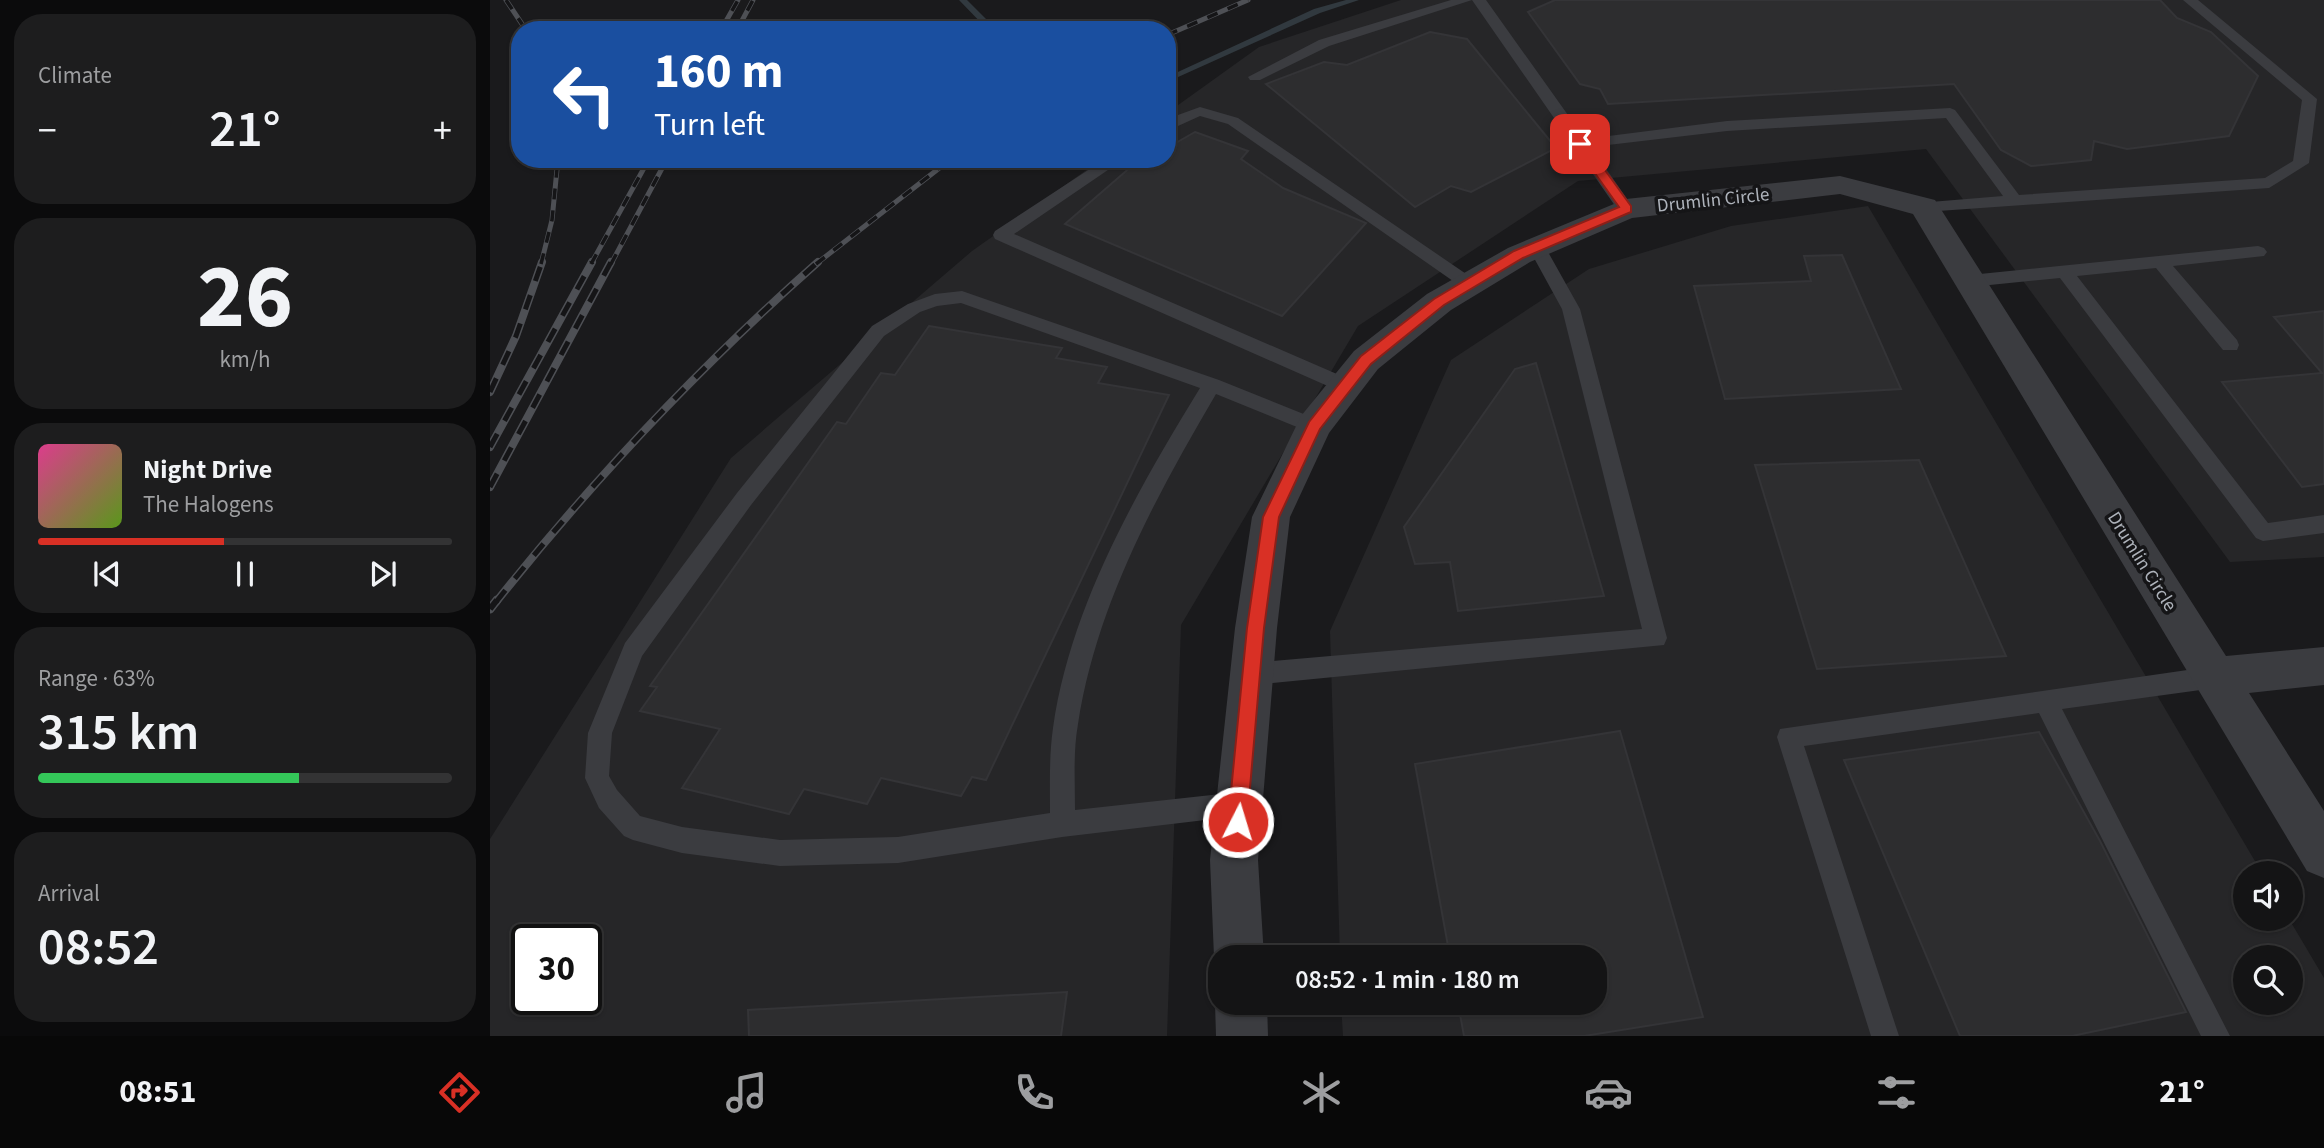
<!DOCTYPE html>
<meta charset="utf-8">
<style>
body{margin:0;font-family:"Source Sans 3",sans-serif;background:#1d1d1e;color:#f1f3f6;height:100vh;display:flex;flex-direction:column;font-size:26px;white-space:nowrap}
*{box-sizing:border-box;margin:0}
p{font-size:23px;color:#9d9ea0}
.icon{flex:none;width:38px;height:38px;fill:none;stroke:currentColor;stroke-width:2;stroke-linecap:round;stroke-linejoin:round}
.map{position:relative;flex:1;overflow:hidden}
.details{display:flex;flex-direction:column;gap:14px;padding:14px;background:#0b0b0c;width:490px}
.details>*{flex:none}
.guide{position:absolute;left:21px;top:21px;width:665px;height:147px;border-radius:28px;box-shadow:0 2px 5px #0004,0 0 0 2px #333334;background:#1a4fa0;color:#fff;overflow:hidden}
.fabs{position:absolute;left:1743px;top:861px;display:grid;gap:14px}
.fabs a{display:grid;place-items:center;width:70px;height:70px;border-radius:50%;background:#141415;box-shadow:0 2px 5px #0004,0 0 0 2px #333334;font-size:35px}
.speed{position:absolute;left:21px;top:924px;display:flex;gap:14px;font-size:35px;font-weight:700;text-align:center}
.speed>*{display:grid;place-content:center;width:91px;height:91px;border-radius:50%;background:#141415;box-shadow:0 2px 5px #0004,0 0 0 2px #333334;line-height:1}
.speed .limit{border:4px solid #111;border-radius:10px;background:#fff;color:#111}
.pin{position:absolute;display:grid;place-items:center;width:60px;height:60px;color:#fff;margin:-30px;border-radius:14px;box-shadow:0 4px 10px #0006}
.me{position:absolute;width:77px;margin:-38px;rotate:5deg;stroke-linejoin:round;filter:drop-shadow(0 0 5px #0008)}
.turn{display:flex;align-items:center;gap:24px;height:147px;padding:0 28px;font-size:32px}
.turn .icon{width:91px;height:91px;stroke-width:2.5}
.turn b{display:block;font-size:49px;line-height:60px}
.big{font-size:52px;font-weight:600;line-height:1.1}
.details .widget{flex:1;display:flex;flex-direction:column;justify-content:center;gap:10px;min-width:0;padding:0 24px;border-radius:28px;background:#1d1d1e}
.details .dial{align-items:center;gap:0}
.dial b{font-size:91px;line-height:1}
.song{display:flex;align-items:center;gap:21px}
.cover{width:84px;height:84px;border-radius:10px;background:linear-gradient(135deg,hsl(330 70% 55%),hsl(90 70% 35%))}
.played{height:7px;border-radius:4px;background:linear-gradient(90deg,#d93025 45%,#333334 45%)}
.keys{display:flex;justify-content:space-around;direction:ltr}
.heat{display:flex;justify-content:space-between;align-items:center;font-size:38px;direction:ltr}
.charge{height:10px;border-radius:5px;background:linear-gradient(90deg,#34c759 63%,#333334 0)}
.trip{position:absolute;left:718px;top:945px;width:399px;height:70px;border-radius:28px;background:#141415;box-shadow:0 2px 5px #0004,0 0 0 2px #333334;font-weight:600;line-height:70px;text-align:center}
.menu{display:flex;height:112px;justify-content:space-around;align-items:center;background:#080808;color:#9d9ea0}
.menu .icon{width:49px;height:49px}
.menu .selected{color:#d93025}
.menu b{font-size:32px;color:#f1f3f6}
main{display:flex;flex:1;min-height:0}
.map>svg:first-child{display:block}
.built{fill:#262628;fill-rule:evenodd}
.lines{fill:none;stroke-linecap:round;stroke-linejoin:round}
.stream{fill:#31393f;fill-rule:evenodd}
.building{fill:#2d2d2f;stroke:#343437;stroke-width:2}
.service{fill:#3b3c40;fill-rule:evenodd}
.minor{fill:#3b3c40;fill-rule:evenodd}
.rail-far2-casing{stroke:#4e5055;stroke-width:5}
.rail-far1-casing{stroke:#4e5055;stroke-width:8}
.rail-casing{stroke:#4e5055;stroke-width:9}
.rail-far2{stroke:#151517;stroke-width:3.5;stroke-dasharray:11;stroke-linecap:butt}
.rail-far1{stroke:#151517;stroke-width:5;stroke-dasharray:15;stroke-linecap:butt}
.rail{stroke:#151517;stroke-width:6;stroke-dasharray:19;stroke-linecap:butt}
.route{fill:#d93025;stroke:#8d1f18;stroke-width:2}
.labels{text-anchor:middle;stroke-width:7;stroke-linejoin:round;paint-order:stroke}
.street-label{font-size:19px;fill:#adb2ba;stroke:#151517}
</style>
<main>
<section class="details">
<div class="widget"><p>Climate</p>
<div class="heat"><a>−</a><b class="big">21°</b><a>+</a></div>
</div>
<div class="widget dial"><b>26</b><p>km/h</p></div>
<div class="widget">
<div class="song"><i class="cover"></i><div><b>Night Drive</b><p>The Halogens</p></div></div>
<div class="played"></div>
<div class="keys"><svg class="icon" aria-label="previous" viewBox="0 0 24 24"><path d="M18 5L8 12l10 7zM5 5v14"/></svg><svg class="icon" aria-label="pause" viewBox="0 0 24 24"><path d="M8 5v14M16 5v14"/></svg><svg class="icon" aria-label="next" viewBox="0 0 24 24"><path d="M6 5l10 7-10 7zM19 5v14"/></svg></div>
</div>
<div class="widget"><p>Range · 63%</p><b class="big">315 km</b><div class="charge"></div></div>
<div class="widget"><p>Arrival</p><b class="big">08:52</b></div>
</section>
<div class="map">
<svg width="1834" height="1036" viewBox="0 0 1834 1036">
<rect width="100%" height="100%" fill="#1a1a1c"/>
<path class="built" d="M911,0H1834V557L1740,562L1436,149L1088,181L868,326L691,625L677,1036H0V839L241,458L482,251L612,159H677V113L769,47ZM37,940H96V999H37Z
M1378,206L1772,873H1755V919H1799L1834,978V1036H853L851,1003H1104V957H850L840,631L961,360L1099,269L1241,226ZM1755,957H1801V1003H1755Z"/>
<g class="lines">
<path class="stream" d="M469,0H477L507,30H498Z
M856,0H869L830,13L677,82V77L824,9Z"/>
</g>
<path class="building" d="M1065,0H1670L1687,18L1721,32L1768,76L1739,136L1637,149L1604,141L1601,160L1541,166L1511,150L1464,84L1118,104L1110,89L1090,84L1038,12Z
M940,32L977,39L1066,148L981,192L961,186L925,207L776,84L834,62L857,65Z
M705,132L758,151L751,159L793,188L876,223L792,316L575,224L650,159H677V148Z
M1352,255L1411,389L1235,399L1204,286L1321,281L1314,256Z
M1834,311V484L1812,487L1732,382L1832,373L1784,317Z
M439,326L572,348L566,358L617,367L608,383L679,395L496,780L482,777L471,796L391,778L377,804L314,789L299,814L192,788L230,729L150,711L167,687L160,686L347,422L356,424L391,373L405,375Z
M1046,363L1114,596L968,611L960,562L925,564L914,527L1025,369Z
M1429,460L1516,656L1327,669L1265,465Z
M1130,731L1213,1017L1094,1036H974L968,1003H1104V957H960L925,764Z
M1549,732L1610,841L1696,1012L1582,1036H1470L1354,760Z
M577,992L571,1036H259L258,1010Z"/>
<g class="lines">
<path class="service" d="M961,0H982L839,46L770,80H760L758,77L829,40Z
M982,0H996L1095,139L1237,121L1460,108L1465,110L1529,195L1775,178L1803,161L1812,100L1693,0H1708L1827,99L1819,163L1779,188L1434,212L1428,211V203L1513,196L1456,118L1237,131L1101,147L1144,209L1136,214L1130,213Z
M710,107L748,118L985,280L988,284L985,288H973L738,124L710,116L677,131V119Z
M615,159H634L524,234L863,381L866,386L863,391H849L505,239L503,235L505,231Z
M1047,241L1053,243L1090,309L1177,638L1174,645L761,685L753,681L749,674L753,667L761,663L1152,629L1072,309L1038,247Z
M1768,246L1774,248L1777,252L1774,256L1683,266L1747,340L1749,345L1747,350H1733L1666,268L1587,276L1778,523L1834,515V533L1773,541L1766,538L1570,278L1480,287L1471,281L1480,275Z
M472,291L729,380L831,421L834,426L831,431L824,434L726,394C666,496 606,606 588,724C583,752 585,781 585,810L749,792L758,795L762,804L758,813L749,816L572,837L408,863L290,866L192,853L143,840L134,836L109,808L95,778L98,733L135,643L247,493L382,326L418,304L445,294ZM471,303L710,388C647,491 580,607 563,728C559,756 560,785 560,813L408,837L290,840L192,827L150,816L127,790L119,776L122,733L152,656L261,505L394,336L430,312L447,306Z
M1725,666L1733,669L1737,677L1733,685L1725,688L1572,709L1740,1036H1711L1549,713L1314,746L1409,1036H1381L1287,737L1290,729Z"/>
<path class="minor" d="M1350,176L1445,200L1736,656L1834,647V685L1759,693L1834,811V878L1817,871L1423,214L1350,194L1142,218L1040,262L961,310L888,369L839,433L800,517L787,628L768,860L774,957H730V971L724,957L720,860L745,628L762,517L811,416L864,351L937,294L1018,248L1136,199Z
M730,992V1003H777L778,1036H726L725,1003Z"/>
<defs>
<path id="rail-far2" d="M16,0L36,30
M231,30L248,0
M247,30L263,0
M677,35L758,0
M51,264L62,220L68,159
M101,264L159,159
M121,264L177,159
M326,264L461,159"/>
<path id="rail-far1" d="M0,392L26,336L52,262
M0,447L102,262
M0,487L121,262
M6,602C104,479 210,366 328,262"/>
<path id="rail" d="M0,609L7,600"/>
</defs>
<use href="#rail-far2" class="rail-far2-casing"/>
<use href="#rail-far1" class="rail-far1-casing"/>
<use href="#rail" class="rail-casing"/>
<use href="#rail-far2" class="rail-far2"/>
<use href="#rail-far1" class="rail-far1"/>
<use href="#rail" class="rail"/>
</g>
<path class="route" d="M1086,141H1094L1141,206V212L1033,258L954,305L881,364L830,429L789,517L774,628L757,822L754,829L748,832L741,829L738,822L757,628L773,517L819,422L871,356L944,299L1024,251L1129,207L1084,144Z"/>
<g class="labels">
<g class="street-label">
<text transform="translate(1223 199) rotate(-6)" y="7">Drumlin Circle</text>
<text transform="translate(1653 561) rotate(58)" y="7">Drumlin Circle</text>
</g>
</g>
</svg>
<div class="fabs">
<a><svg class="icon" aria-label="sound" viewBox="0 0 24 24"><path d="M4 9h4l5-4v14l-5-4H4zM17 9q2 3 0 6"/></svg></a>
<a><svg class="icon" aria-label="search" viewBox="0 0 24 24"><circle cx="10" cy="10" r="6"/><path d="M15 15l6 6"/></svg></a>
</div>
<div class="speed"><div class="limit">30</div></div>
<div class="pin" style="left:1090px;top:144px;background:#d93025"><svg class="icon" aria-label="arrive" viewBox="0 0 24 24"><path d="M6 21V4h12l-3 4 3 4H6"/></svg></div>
<svg class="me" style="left:748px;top:822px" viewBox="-20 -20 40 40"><circle r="17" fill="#d93025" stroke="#fff" stroke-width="3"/><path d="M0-11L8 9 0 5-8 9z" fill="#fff"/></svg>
<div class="trip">08:52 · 1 min · 180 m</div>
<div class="guide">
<div class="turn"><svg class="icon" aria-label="left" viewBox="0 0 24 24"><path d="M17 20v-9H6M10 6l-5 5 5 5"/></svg><div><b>160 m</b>Turn left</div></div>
</div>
</div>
</main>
<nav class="menu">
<b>08:51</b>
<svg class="icon selected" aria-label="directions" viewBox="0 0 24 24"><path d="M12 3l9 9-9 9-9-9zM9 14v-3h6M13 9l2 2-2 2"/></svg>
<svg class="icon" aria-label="music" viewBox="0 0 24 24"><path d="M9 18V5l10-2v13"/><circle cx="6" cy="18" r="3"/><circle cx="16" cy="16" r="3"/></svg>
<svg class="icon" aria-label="phone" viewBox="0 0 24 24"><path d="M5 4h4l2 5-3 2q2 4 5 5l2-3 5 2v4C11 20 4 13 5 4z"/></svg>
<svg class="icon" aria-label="climate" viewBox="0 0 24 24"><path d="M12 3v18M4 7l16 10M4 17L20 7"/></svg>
<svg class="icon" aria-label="car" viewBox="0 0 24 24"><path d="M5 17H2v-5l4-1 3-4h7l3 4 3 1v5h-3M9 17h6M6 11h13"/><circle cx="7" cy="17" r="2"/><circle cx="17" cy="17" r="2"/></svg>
<svg class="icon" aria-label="filters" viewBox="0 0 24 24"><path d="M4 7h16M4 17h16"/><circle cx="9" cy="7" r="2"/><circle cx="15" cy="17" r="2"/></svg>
<b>21°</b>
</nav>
